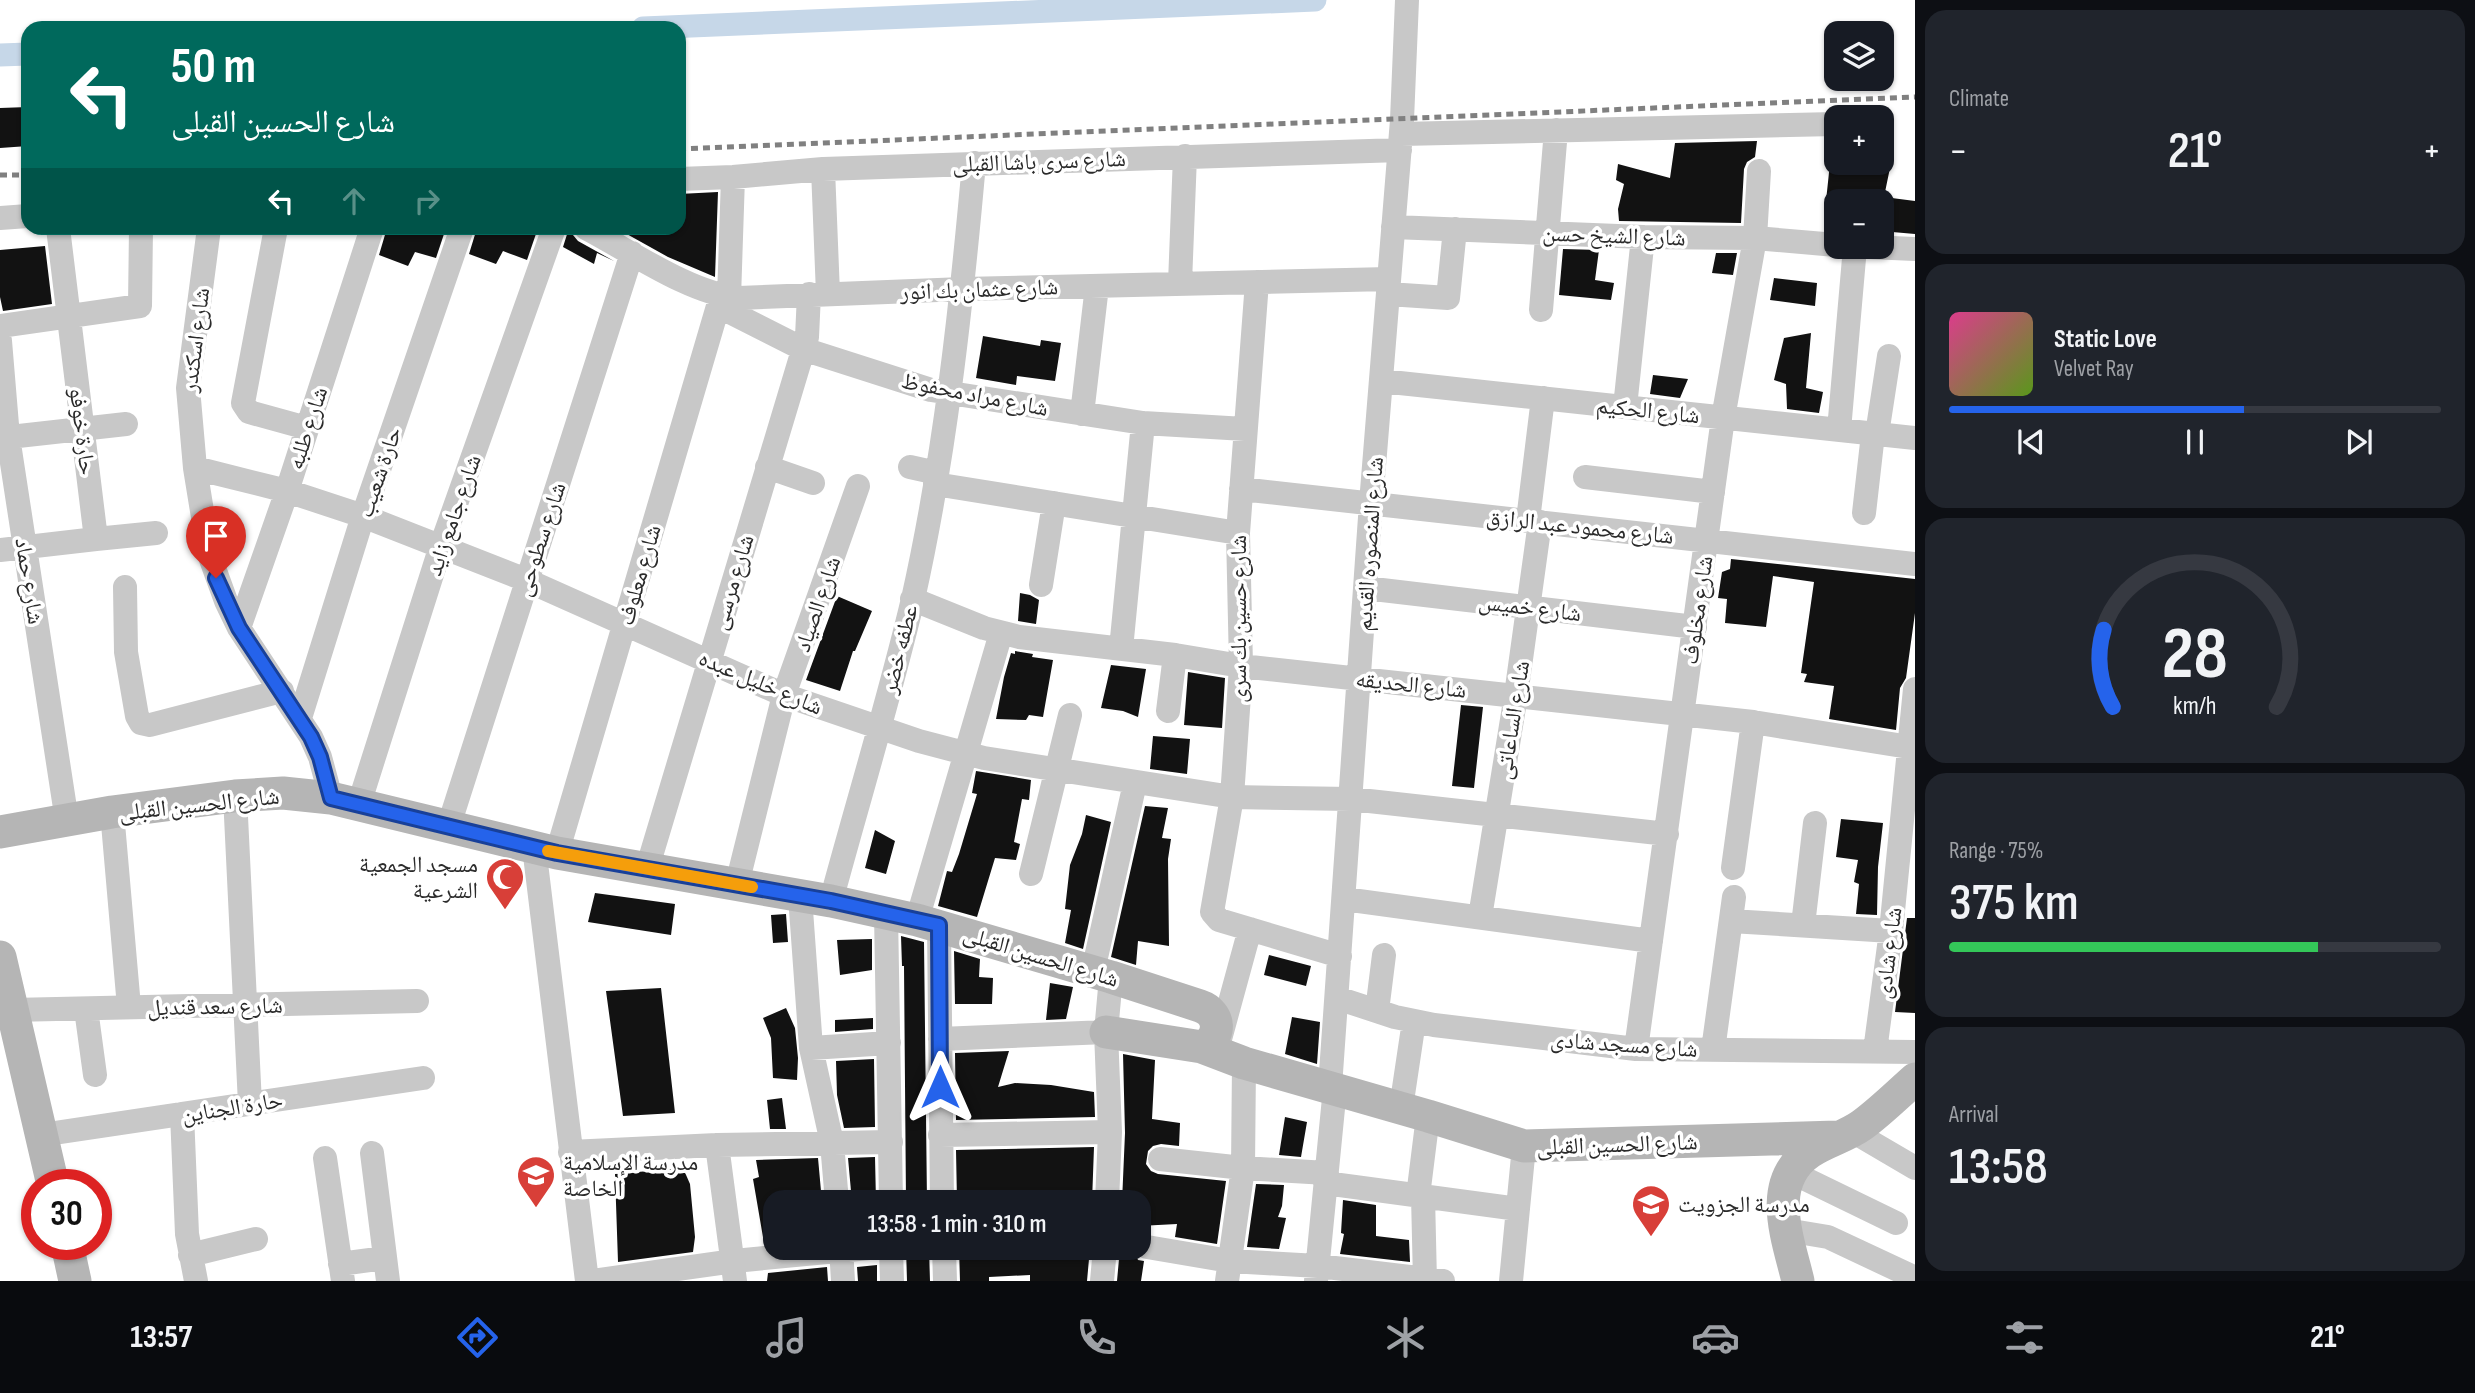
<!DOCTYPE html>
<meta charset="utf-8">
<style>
body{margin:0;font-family:"Sofia Sans Condensed","Noto Naskh Arabic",sans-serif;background:#20242c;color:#f1f3f6;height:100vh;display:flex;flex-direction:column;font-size:26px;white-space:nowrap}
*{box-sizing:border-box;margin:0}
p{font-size:23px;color:#9ea1a6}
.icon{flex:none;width:38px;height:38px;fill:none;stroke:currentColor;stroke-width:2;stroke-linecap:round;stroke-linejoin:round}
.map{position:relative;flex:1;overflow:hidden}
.drawer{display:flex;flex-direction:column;gap:10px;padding:10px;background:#0d0f14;width:560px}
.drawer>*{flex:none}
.hud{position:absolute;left:21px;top:21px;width:665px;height:214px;border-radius:21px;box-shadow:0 2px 5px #0004;background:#00695c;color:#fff;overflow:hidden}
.buttons{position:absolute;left:1824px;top:21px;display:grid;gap:14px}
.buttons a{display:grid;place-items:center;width:70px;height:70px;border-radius:14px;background:#171b24;box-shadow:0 2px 5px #0004;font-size:35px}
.speed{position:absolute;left:21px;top:1169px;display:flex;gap:14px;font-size:35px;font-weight:700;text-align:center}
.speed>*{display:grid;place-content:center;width:91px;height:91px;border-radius:50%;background:#171b24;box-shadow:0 2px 5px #0004;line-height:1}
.speed .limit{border:10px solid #d22;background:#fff;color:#111}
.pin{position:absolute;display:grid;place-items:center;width:60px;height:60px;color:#fff;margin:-72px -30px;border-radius:50% 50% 50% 0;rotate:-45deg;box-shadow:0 0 7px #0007}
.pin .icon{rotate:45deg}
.me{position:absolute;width:77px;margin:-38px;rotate:0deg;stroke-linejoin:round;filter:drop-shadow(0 0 5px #0008)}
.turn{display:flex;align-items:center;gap:24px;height:147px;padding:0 35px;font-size:32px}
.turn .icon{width:91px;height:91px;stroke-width:2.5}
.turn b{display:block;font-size:49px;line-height:60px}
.lanes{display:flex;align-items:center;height:66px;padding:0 35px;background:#0003;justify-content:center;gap:35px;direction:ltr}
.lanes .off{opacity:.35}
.big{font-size:52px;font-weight:600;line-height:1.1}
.drawer .card{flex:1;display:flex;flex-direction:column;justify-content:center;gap:10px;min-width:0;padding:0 24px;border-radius:21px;background:#20242c}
.drawer .dial{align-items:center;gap:0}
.dial svg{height:182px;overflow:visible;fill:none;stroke:#363941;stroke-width:7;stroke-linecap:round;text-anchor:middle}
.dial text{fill:#f1f3f6;stroke:none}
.song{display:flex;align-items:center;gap:21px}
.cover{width:84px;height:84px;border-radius:10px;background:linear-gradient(135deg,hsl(330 70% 55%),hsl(90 70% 35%))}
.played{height:7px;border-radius:4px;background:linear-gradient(90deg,#2563eb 60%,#363941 60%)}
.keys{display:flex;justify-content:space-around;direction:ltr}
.heat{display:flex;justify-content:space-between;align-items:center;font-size:38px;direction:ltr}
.charge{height:10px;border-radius:5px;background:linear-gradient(90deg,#34c759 75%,#363941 0)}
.trip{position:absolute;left:763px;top:1190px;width:388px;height:70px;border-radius:21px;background:#171b24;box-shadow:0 2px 5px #0004;font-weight:600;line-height:70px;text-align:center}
.dock{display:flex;height:112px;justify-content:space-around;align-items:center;background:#090b0e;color:#9ea1a6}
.dock .icon{width:49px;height:49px}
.dock .on{color:#2563eb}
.dock b{font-size:32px;color:#f1f3f6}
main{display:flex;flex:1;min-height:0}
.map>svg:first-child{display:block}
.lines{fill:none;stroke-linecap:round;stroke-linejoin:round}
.canal{stroke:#c6d7e8;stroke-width:23}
.building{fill:#121212}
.street{stroke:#c8c8c8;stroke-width:24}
.secondary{stroke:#b5b5b5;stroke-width:33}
.rail{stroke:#808080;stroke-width:5;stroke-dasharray:7 5;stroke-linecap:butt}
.route-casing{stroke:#184099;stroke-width:18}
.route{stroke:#2563eb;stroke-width:12}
.slow{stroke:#f59e0b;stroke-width:12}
.labels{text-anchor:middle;stroke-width:7;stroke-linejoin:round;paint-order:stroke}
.street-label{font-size:23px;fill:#2b2b2b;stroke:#fff}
.poi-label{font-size:23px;fill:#2b2b2b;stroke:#fff;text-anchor:start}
</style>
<main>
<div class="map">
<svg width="1915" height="1281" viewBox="0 0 1915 1281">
<rect width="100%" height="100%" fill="#fff"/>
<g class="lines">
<path class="canal" d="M643,28L1315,0
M0,55L28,54"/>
</g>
<path class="building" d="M28,107V146L0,148V108Z
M1757,141L1755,157L1747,162L1744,169L1741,223L1619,221L1618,209L1624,184L1616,180L1618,164L1670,178L1675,143Z
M1830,163H1891L1884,197L1915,201V234L1881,231V201H1826Z
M718,192L715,277L668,257L616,228H679V194Z
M387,228H446L436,258L415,252L408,266L379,255Z
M477,228H538L527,260L503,251L496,264L469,254Z
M569,228H571L573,235L578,241L614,261L597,253L594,264L563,247Z
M45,246L52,304L3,311L0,297V250Z
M1563,249L1599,250L1595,280L1614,283L1611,300L1559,295Z
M1716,253H1737L1733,275L1712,273Z
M1774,278L1817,283L1815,306L1770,300Z
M1811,333L1806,388L1823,392L1819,413L1787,409L1786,384L1774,380L1784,338Z
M983,336L1040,346L1041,340L1061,343L1055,381L1017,376L1016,385L976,378Z
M1653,375L1688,379L1680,398L1650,394Z
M1731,559L1915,579V613L1906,678L1900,688L1896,730L1829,719L1834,686L1804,682L1807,674L1801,673L1814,582L1773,576L1766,627L1725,623L1727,599L1718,598L1722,572L1730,569Z
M1020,593L1030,595L1039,600L1036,624L1018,621Z
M837,596L872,611L855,651H853L840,691L806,680Z
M1015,651L1033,654L1032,657L1053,660L1043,717L1029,715L1026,720L996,719L1004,677L1011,653L1015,654Z
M1111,665L1146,669L1138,717L1123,711L1101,708Z
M1188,672L1225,678L1222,728L1184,725Z
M1461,705L1483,707L1474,788L1452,786Z
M1153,736L1190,739L1187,774L1150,769Z
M976,771L1031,780L1029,800L1022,799L1014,842L1020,844L1016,860L995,858L977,917L938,906L947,871L952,872L959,854L977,794L972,793Z
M1145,806L1168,808L1162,838L1171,839L1168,859L1169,946L1138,941L1136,965L1111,957Z
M1086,815L1111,822L1083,949L1065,943L1071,910L1065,909L1070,865L1082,834Z
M1841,819L1883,823L1878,867L1877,915L1856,914L1859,884L1854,882L1858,860L1836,857Z
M875,830L895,841L886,874L865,868Z
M595,893L675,904L671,935L588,922Z
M786,914L788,942L773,943L771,915Z
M1907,918H1915V1013L1895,1012Z
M901,936L924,942L927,1202H906L904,966H902Z
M872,939V970L840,975L837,940Z
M954,951L980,959L979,977L993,978L992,1004H955Z
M1269,955L1311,966L1306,986L1264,975Z
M1050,983L1073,987L1066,1019L1046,1020Z
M661,988L675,1113L623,1116L606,991Z
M786,1008L795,1028L798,1058L797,1080L773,1078L771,1038L763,1018Z
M1292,1017L1320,1022L1317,1064L1285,1054Z
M873,1018V1029L835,1032V1020Z
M1009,1051L998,1087L1015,1083L1051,1085L1094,1092L1095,1117L956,1120L955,1053Z
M1123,1054L1155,1060L1152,1119L1180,1123L1179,1146L1161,1144L1153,1146L1148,1151L1146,1164L1151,1171L1158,1174L1226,1181L1217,1244L1175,1237L1177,1224L1139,1226V1202H1122L1125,1133Z
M874,1059L875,1127L844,1128L837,1095L836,1061Z
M782,1098L786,1129H770L767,1100Z
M1285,1117L1307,1122L1301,1157L1279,1155Z
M1094,1147L1092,1202H957L956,1150Z
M875,1157L876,1202H852L848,1158Z
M818,1158L822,1202H775V1242L764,1243L753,1179L759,1177L756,1160Z
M683,1168L690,1184L695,1237L693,1252L618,1262L615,1174Z
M1256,1184L1284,1185L1282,1206L1278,1217L1286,1218L1279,1249L1247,1247Z
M1343,1200L1376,1205V1236L1409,1240L1410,1262L1340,1254L1344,1234L1341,1233Z
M906,1248H929L930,1281H907Z
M959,1248H1090L1087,1281H1030V1275L989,1277V1281H960Z
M1120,1248H1133L1138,1260L1144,1261L1141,1281H1117Z
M877,1265V1281H858L857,1267Z
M827,1267L828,1281H767L768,1273Z"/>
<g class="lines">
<path class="street" d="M1401,134L1836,124
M823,169L828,294
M679,179L733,177L823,169L1400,150
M0,218L28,216
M1393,227L1643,237L1755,238L1836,245
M209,228L188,388L195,468L209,554L226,601L239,628L311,737L320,757L331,798
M276,228L243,403L249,412L307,428
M586,228C630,251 691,294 739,298L963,289L1389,279
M1869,247L1915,249
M1257,282L1238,533L1241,666L1232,797L1212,912L1219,920L1340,956
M1180,283L1185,156
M1388,294L1448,298L1455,229
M729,298L733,177
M718,306L803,349L931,390L1143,423L1245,429
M1541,310L1556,130
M0,326L140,306L141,228
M0,341L8,437L67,821
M1381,381L1915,438
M1625,407L1643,237
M1082,414L1097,286
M1839,430L1855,247
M1877,434L1889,356
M0,438L126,424
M767,467L813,483
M910,467L937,473
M195,468L287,491L363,516L526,580L784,695L919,741L984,758L1232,797L1351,799L1667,834
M1585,477L1713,492
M935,484L1238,533
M1241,489L1915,564
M1864,513L1873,434
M1528,520L1543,398
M96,539L156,533
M0,550L96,539L58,228
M1041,585L1054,503
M125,587L126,652L137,716L141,723L150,725L282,691
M1365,588L1695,627
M912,599L984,628L1019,637L1175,655L1241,666L1753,722L1915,748
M239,628L287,491L372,228
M1121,649L1143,423
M1168,711L1175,655
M300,718L363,516L462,228
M235,796L250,1104
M359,804L441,546L554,228
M112,812L129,1007
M449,825L632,253
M534,847L587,1281
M557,853L721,296
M1733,868L1753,722
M647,869L807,337L809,294
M1031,874L1070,715
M737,884L784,695L858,486
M800,896L811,1048L832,1143L837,1202
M1344,899L1651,941
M831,901C858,801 889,700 913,599C945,456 961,309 974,163
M886,913L891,1202
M1480,917L1516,695L1540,522
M917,920L1001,633
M1731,921L1891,931
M939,925L942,1202
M1803,925L1815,823
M1093,971L1135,783
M1337,998L1395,1017L1434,1025L1636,1049L1915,1052
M86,1009L95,1075
M12,1010L417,1001
M1377,1011L1384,955
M940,1039L1106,1032
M1220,1039L1250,929
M811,1048L889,1043
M1636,1049L1723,418L1755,238L1759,171
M1713,1050L1734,897
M1875,1051L1891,931L1915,689
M1330,1087L1371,503L1402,120L1407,0
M1401,1108L1414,1021
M182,1114L187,1234L196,1281
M1852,1131L1915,1168
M41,1135L423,1078
M940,1135L1110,1132
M717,1145L735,1281
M570,1152L717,1145L891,1142
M372,1153L388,1281
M325,1158L343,1281
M1160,1159L1243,1168L1327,1173
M1791,1172L1896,1223
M1325,1183L1518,1209
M1418,1196L1428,1116
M1423,1196L1425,1281
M1107,1202L1110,1132L1106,1032L1111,977
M1786,1230L1828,1237L1911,1276
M1147,1247L1230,1261L1318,1266L1443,1281
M841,1248L843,1281
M891,1248L892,1281
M944,1248L945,1281
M190,1255L256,1239
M340,1264L385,1258
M593,1281L734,1261L869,1248
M1102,1281L1105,1248
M1227,1281L1243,1168L1244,1063
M1316,1281L1335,1088
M1511,1281L1524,1146"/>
<path class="secondary" d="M0,832L112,812L235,796L283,793L331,798L557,853L831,901L917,920L1111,977L1200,1006C1221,1013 1222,1038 1202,1047L1106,1032
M0,957L53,1185
M1202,1047L1244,1063L1428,1116L1524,1146L1837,1137
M67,1244L75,1281
M1798,1281C1788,1239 1765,1182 1810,1152C1827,1141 1847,1136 1862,1125C1881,1111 1898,1094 1915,1079"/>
<path class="rail" d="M679,149L1915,97
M0,175H28"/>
</g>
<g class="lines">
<defs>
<path id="route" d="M216,578L239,628L311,737L320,757L331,798L557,853L831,901L939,925L940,1087"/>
</defs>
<use href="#route" class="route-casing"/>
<use href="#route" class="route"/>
<path class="slow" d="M548,851L752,887"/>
</g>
<defs>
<symbol id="mosque-pin" viewBox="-11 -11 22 30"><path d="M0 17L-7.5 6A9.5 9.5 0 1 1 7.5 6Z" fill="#d83f38" stroke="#fff"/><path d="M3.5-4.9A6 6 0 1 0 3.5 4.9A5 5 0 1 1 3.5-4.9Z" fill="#fff"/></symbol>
<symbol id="school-pin" viewBox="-11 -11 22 30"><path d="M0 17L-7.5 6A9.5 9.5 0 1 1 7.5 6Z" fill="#d83f38" stroke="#fff"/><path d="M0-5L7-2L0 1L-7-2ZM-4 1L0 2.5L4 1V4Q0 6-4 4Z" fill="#fff"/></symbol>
</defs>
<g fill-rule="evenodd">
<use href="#mosque-pin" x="483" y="855" width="44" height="60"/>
<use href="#school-pin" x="514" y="1153" width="44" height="60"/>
<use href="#school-pin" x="1629" y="1182" width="44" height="60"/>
</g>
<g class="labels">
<g class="street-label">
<text transform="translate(1039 161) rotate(-2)" y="8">شارع سرى باشا القبلى</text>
<text transform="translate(1614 235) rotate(2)" y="8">شارع الشيخ حسن</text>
<text transform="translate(979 289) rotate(-2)" y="8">شارع عثمان بك انور</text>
<text transform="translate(195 340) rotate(-83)" y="8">شارع اسكندر</text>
<text transform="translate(975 394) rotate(11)" y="8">شارع مراد محفوظ</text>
<text transform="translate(1648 410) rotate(6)" y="8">شارع الحكيم</text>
<text transform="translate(307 428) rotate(-72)" y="8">شارع طلبه</text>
<text transform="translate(83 431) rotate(83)" y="8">حارة خوفو</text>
<text transform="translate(379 472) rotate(-71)" y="8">حارة شعيب</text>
<text transform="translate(453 515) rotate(-71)" y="8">شارع جامع زايد</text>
<text transform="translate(1580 526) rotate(6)" y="8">شارع محمود عبد الرازق</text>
<text transform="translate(540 539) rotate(-72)" y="8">شارع سطوحى</text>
<text transform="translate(1369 544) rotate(-86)" y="8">شارع المنصوره القديم</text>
<text transform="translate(639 575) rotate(-74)" y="8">شارع معلوف</text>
<text transform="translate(30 581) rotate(81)" y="8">شارع حماد</text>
<text transform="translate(732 582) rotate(-73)" y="8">شارع مرسى</text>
<text transform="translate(817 604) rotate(-71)" y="8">شارع الصياد</text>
<text transform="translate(1530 607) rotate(7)" y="8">شارع خميس</text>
<text transform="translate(1697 610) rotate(-82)" y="8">شارع مخلوف</text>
<text transform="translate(1238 619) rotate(-90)" y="8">شارع حسين بك سرى</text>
<text transform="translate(899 649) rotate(-76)" y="8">عطفه خضر</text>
<text transform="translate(761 682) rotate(23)" y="8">شارع خليل عبده</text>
<text transform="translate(1411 684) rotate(6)" y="8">شارع الحديقه</text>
<text transform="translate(1512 720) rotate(-81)" y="8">شارع الساعاتى</text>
<text transform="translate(199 804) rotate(-6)" y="8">شارع الحسين القبلى</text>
<text transform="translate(1888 953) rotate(-83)" y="8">شارع شادى</text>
<text transform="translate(1041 956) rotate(17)" y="8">شارع الحسين القبلى</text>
<text transform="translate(215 1006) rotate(-1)" y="8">شارع سعد قنديل</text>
<text transform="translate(1624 1044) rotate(4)" y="8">شارع مسجد شادى</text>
<text transform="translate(232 1107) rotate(-9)" y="8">حارة الجناين</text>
<text transform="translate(1617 1144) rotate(-2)" y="8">شارع الحسين القبلى</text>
</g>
<g class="poi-label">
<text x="478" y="872" text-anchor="end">مسجد الجمعية<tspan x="478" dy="26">الشرعية</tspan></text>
<text x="563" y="1170">مدرسة الإسلامية<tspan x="563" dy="26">الخاصة</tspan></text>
<text x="1678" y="1212">مدرسة الجزويت</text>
</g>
</g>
</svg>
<div class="buttons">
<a><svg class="icon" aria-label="layers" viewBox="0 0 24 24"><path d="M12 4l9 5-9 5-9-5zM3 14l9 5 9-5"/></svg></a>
<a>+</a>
<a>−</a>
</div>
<div class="speed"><div class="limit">30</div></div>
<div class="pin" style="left:216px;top:578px;background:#d93025"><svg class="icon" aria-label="arrive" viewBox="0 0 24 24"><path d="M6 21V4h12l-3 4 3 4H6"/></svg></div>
<svg class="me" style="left:940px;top:1087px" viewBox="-20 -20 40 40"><path d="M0-17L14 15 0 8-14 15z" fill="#2563eb" stroke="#fff" stroke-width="4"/></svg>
<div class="trip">13:58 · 1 min · 310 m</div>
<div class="hud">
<div class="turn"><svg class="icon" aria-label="left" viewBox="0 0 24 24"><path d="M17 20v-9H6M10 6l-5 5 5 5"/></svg><div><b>50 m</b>شارع الحسين القبلى</div></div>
<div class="lanes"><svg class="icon" aria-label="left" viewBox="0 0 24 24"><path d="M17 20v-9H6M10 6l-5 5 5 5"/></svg><svg class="icon off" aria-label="ahead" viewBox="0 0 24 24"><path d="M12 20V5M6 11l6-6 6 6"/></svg><svg class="icon off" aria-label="right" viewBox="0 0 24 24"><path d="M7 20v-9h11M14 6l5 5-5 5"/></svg></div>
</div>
</div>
<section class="drawer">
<div class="card"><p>Climate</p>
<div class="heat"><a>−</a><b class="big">21°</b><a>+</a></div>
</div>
<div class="card">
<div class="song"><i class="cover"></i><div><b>Static Love</b><p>Velvet Ray</p></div></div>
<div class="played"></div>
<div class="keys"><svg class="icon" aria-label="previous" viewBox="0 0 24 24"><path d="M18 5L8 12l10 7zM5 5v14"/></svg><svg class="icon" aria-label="pause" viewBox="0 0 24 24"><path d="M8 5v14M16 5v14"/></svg><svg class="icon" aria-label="next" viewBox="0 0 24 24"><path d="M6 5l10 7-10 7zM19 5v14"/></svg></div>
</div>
<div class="card dial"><svg viewBox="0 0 100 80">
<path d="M14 69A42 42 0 1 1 86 69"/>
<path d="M14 69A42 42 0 0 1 10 35" stroke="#2563eb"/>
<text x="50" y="56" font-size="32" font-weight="700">28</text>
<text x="50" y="72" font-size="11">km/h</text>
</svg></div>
<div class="card"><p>Range · 75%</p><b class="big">375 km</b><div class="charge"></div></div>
<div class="card"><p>Arrival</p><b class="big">13:58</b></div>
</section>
</main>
<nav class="dock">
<b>13:57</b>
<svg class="icon on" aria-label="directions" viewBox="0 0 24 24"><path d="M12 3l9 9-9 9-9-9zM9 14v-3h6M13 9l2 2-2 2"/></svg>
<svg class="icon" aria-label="music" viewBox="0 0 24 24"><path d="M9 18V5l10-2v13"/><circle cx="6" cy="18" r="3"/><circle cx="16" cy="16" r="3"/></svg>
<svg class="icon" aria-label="phone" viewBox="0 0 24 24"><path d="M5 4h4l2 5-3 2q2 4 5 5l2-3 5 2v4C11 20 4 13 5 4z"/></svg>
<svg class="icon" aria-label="climate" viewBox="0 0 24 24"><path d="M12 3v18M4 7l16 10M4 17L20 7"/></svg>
<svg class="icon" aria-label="car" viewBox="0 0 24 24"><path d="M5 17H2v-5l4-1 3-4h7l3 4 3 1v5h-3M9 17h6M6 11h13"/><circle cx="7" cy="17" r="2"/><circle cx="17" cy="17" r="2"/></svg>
<svg class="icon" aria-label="filters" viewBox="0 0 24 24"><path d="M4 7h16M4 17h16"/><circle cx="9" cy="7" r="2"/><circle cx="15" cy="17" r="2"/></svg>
<b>21°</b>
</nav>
